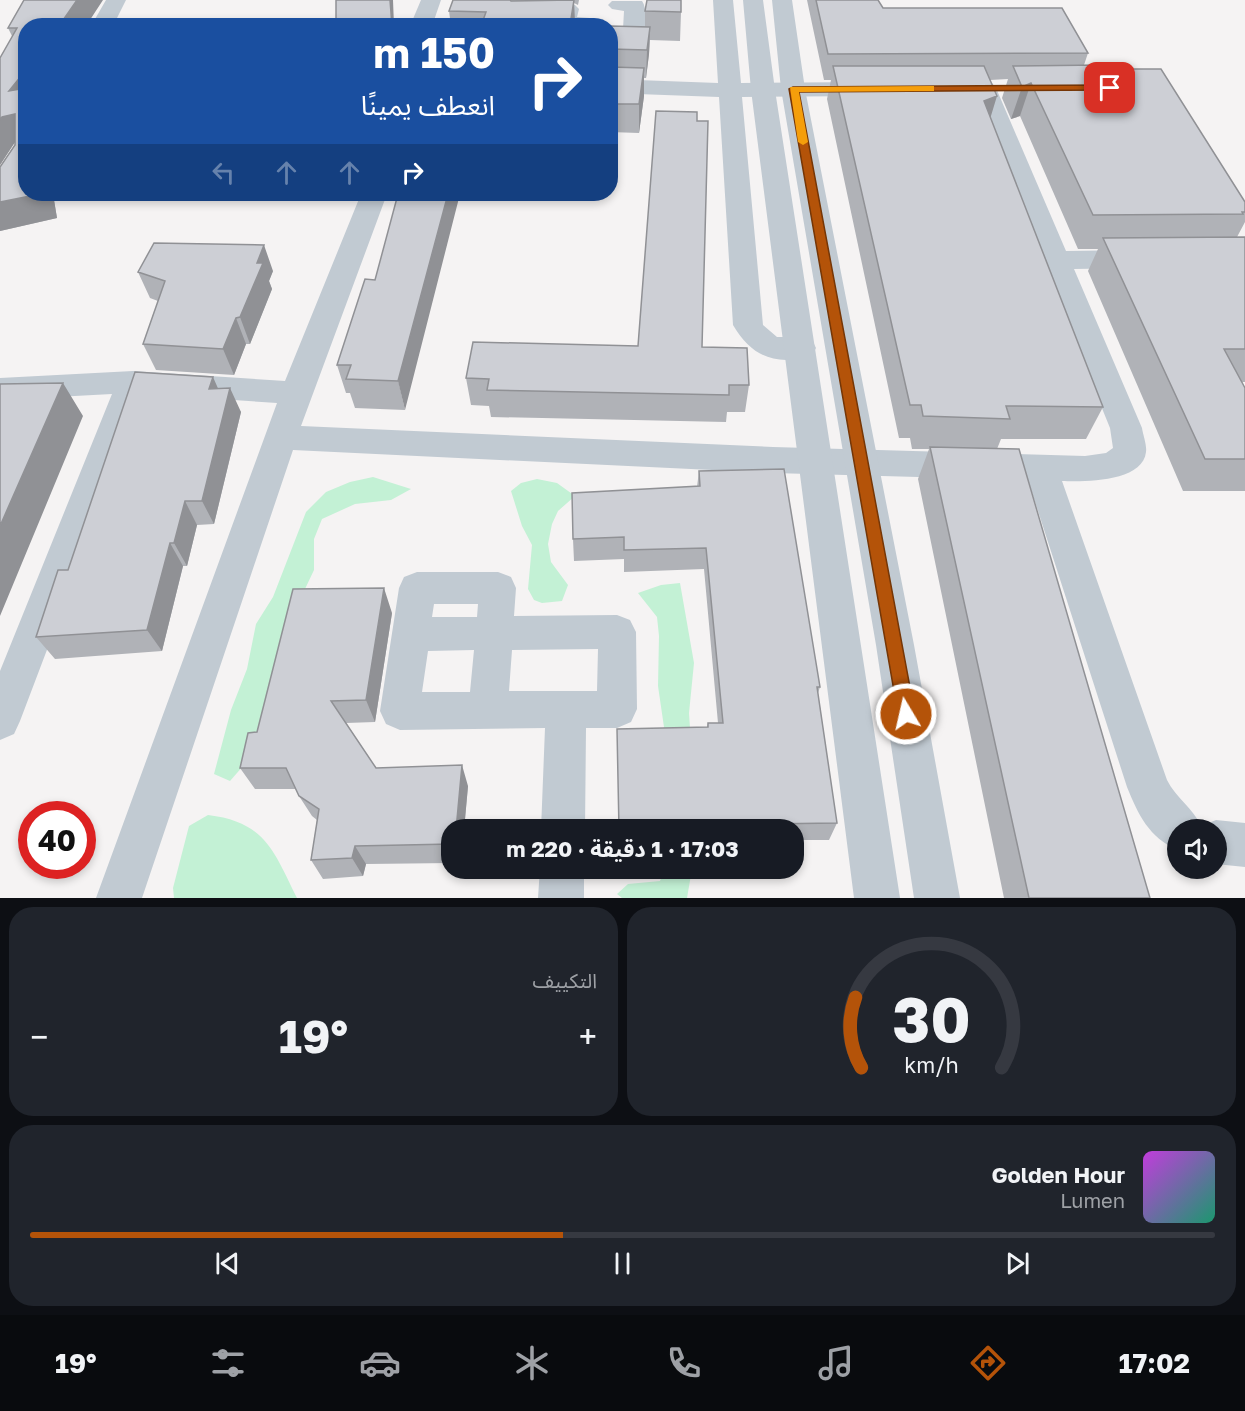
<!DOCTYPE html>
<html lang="ar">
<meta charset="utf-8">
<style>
body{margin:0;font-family:"Golos Text","Noto Sans Arabic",sans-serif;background:#20242c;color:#f1f3f6;direction:rtl;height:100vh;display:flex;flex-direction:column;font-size:22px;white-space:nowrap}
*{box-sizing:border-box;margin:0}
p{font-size:20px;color:#9ea1a6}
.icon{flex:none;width:33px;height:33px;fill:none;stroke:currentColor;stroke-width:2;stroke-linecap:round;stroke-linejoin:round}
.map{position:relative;height:898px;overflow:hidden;direction:ltr}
.details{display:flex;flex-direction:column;gap:9px;padding:9px;background:#0d0f14;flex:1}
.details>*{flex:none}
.banner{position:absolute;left:18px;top:18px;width:600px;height:183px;border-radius:24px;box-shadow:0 3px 9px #0003;direction:rtl;background:#1a4fa0;color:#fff;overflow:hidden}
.tools{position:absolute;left:1167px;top:819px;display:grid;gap:12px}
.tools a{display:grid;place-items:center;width:60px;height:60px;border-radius:50%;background:#171b24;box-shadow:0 3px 9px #0003;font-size:30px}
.speed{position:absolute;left:18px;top:801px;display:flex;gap:12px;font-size:30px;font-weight:700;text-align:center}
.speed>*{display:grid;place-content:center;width:78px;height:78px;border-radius:50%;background:#171b24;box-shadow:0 3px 9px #0003;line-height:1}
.speed .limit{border:9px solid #d22;background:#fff;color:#111}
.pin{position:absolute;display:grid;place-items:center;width:51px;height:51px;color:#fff;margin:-26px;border-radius:12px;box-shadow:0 3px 9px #0006}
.me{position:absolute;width:66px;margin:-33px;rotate:351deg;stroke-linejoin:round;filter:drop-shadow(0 0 4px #0008)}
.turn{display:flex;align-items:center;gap:21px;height:126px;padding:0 24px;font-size:27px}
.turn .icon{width:78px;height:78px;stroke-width:2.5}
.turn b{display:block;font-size:42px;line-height:51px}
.lanes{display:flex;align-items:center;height:57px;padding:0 24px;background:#0003;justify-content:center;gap:30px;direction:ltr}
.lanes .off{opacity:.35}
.big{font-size:45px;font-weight:700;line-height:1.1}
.details .tile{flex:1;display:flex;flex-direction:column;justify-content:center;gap:9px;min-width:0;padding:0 21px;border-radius:24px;background:#20242c}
.details .dial{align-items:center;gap:0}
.dial svg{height:156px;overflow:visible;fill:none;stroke:#363941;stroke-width:7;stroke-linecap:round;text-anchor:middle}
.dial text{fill:#f1f3f6;stroke:none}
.song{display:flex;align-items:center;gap:18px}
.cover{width:72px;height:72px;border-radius:9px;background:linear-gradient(135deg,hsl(290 70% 55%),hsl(160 70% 35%))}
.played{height:6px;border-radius:3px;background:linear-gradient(90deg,#b45309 45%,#363941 45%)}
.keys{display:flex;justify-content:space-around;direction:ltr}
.heat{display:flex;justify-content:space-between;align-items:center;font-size:33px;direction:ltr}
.details .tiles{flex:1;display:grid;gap:9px;grid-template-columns:1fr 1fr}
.tile:last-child{grid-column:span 2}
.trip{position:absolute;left:441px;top:819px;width:363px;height:60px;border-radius:24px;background:#171b24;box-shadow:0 3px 9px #0003;font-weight:700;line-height:60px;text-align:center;direction:rtl}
.dock{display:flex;height:96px;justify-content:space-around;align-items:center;background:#090b0e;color:#9ea1a6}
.dock .icon{width:42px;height:42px}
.dock .active{color:#b45309}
.dock b{font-size:27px;color:#f1f3f6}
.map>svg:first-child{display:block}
.green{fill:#c3f1d5}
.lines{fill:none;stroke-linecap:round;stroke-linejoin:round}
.minor{fill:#c1cad2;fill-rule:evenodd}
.tertiary{fill:#c1cad2;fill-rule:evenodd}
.wall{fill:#b0b2b7}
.shaded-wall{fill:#909195}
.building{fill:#cdcfd5;stroke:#909195;stroke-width:1.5}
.route{fill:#b45309;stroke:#753606;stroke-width:1.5}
.slow{fill:#f59e0b}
</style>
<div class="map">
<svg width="1245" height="898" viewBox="0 0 1245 898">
<rect width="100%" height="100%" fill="#f5f3f3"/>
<path class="green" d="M373,477L411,489L391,500L355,504L322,519L314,539V570L287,627L262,728L244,765L230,781L214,774L231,710L247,669L256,624L273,597L306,512L326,492L350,482Z
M537,479L557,483L575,496L558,511L552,524L548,544L551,562L568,585L562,601L542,603L534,600L528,589L532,545L522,526L511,491L521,483Z
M680,583L694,663L689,713L694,791L665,734L658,686L659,636L657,617L638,593L661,585Z
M208,815C266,822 274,852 297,898H174L173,888L189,826Z
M665,868L692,869L687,898H622L617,894L628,884L660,881Z"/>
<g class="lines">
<path class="minor" d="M106,0H126L113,26H91Z
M421,0H441L432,26H410Z
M713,0H733L741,83L873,82L881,84L885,89L881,94L873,96L742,97L763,325L777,337H801L812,340L816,348L812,356C775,366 752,357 733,325L719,97L610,93V79L718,83Z
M612,1H642C648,9 646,32 641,41L610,42V28L623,29L624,11L612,9L608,5Z
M523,3L575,5L579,9L577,17L603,19L606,24L513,26L510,22L516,5ZM533,15H556V16Z
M984,81L992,83L996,88L1066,251L1138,250L1148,253L1152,259L1148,265L1138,268L1074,269L1142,428C1143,435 1147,445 1146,452C1143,482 1084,482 1062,481L1167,780C1176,798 1193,808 1201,826L1216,820L1245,823V867L1216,864V830H1178V850C1149,838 1138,814 1127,787L1028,480L773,473L293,450L142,898H96L277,403L144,394L20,721L14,734L0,740V671L112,394L0,400V378L133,371L285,381L361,194H387L301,426L773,447L1085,456L1106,453L1113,448L1110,428L972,88L976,83Z
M417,572H498L511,577L516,588L514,616L617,615L630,620L636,632L637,709L631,722L617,728H586L585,830H541L545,728L400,730L386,724L380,711L399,588L404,577ZM434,604H478L477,617H432ZM598,649L597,691H509L512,650ZM474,650L470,692H422L428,651Z
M540,868H584V898H538Z"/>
<path class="tertiary" d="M743,0H763L775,90L900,898H854L751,90Z
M772,0H792L805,89L914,645L960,898H914L876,645L781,89Z"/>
</g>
<path class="wall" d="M453,0H579L578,5L574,3L575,25L594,26H451L449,11Z
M807,0H878L883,8L1088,53L1084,65L1103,69L1245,202V222L1237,237H1245V382H1242L1245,388V491H1183L1088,271L1098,249H1078L1020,116L1011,119L1002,98L1008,79L990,80V118L1103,407L1086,439H1001L997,449L1150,898H1004L918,479L929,449H912L910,438H899L827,99L831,80H824Z
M645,11L681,12L680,41L650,40L649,54L646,78H644V96L639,133L610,132V26L645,27Z
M26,26V194H53L57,218L0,231V167L15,145V142L0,165L12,36L8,28Z
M697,121L702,347L749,385L745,412H727L726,422L491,417L489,406L471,405L466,378L638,346Z
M273,271L269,281L272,289L250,344H246L234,375L156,370L143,344L158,301L150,298L138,272Z
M375,280L405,410L355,408L350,393H346L337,365Z
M218,388L241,412L214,524L197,525L187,566H183L162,651L55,659L36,637Z
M699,471L820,687L818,693L837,823L829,840H794V830H618L707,727L708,723H718L704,569L624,572V559L574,561L573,539L697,487Z
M392,613L375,722L346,723L376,768L468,786L464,830H452V863L366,864L363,876L323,879L311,860L317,820L312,816L299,796L296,789H255L240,768L257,732Z
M713,868H762L761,873L714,874Z"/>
<path class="shaded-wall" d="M77,0H103L86,26H59Z
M390,0H393L394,26H392Z
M574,0L575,26L570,25Z
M650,27L649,54L646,78L647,50Z
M644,68V96L639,133V104Z
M26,70V110L9,91Z
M1031,83L1020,116L1011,119L1022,87Z
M997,96L987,129L984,101Z
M15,114V142L0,165V120L2,117Z
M40,194H53L57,218L0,231V202Z
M448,194H460L405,410L398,381Z
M264,245L273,271L269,281L272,289L250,344L240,317L257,263Z
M236,318L246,344L234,375L223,349Z
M213,377L224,402L209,389Z
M63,383L83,416L0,616V526Z
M230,388L241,412L214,524L202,501Z
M185,501L197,525L187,566L174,543Z
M170,543L183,566L162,651L147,630Z
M384,588L392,613L375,722L366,700Z
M462,765L468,786L464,830H456Z
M355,846L366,864L363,876L352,858Z"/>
<path class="building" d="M24,0H77L59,26H26V70L9,91L26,88V194H40L0,202V167L15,145V114L2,117L0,120V58L17,28H8Z
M336,0H390L392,26H336Z
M453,0H510L511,1L574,0L570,25L594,26H481L486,12L449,11Z
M647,0H681V12L645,11Z
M816,0H878L883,8H1062L1088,53L828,54Z
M610,26L650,27L647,50L610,49Z
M1101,65L1103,69H1161L1245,202V212H1242L1243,214L1093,215L1031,83L1022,87L1013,66Z
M833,66H984L997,96L984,101L1103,407L1006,406L1010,419L923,416L921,405H910Z
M610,67L644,68L639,104H610Z
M656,111L697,112V121H708L702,347L747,348L749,385H729V395L487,390L489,379L466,378L473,342L638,346Z
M398,194H448L398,381L346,379L351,365H337L365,279L375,280Z
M1245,237V349H1224L1245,388V459H1205L1103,238Z
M154,243L264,245L257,263H263L240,317L236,318L223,349L143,344L165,281L138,272Z
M135,372L213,377L209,389L230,388L202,501H185L174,543H170L147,630L36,637L58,570H68Z
M63,383L0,526V384Z
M930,447L1019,449L1150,898H1029Z
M784,469L820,687H817L837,823L762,824L763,830H619L617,729L708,727V723H723L706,548L624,550V537L573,539L572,493L700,486L699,471Z
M384,588L366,700L331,701L376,768L462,765L456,830H452V844L355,846L352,858L311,860L319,809L299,796L286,768H240L248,733L257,732L293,589Z"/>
<path class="route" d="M1110,85L1113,86V90L799,92L915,714L912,719L906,722L901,719L898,714L789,89L793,87Z"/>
<path class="slow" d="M930,86H934V91L799,92L808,142L803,145L798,142L790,87Z"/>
</svg>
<div class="tools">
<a><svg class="icon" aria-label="sound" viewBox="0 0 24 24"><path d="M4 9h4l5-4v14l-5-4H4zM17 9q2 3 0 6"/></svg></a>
</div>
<div class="speed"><div class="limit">40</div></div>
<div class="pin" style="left:1110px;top:88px;background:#d93025"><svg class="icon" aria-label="arrive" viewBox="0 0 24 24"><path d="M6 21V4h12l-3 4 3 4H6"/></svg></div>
<svg class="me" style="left:906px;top:714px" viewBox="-20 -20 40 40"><circle r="17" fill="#b45309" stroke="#fff" stroke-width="3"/><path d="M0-11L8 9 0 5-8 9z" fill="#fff"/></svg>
<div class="trip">17:03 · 1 دقيقة · 220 m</div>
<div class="banner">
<div class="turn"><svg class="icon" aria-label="right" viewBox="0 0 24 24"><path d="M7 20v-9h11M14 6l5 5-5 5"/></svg><div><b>150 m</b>انعطف يمينًا</div></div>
<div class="lanes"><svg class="icon off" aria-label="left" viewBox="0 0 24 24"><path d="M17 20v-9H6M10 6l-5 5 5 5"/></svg><svg class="icon off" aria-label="ahead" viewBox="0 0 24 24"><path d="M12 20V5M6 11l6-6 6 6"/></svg><svg class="icon off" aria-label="ahead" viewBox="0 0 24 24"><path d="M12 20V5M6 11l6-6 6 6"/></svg><svg class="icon" aria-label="right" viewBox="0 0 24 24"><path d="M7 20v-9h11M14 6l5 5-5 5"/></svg></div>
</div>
</div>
<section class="details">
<div class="tiles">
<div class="tile dial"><svg viewBox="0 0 100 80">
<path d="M14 69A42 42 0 1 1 86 69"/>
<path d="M14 69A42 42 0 0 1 11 33" stroke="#b45309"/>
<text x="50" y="56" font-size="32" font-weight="700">30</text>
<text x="50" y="72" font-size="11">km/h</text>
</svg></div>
<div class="tile"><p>التكييف</p>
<div class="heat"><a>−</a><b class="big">19°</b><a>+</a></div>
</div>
<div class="tile">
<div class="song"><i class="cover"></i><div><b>Golden Hour</b><p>Lumen</p></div></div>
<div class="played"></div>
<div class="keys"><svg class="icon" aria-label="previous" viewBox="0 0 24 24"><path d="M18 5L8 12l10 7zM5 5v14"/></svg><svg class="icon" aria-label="pause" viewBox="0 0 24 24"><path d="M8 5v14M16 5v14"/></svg><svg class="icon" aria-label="next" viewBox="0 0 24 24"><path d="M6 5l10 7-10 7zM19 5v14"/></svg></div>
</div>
</div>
</section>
<nav class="dock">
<b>17:02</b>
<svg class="icon active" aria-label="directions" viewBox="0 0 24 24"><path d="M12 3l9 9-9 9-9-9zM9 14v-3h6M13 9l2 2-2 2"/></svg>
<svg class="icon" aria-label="music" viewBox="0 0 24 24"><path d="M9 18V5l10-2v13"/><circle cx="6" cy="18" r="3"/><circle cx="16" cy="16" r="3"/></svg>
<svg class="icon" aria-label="phone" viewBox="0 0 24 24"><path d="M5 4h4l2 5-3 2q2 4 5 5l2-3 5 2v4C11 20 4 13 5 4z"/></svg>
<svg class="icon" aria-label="climate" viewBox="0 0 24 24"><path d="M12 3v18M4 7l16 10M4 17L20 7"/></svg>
<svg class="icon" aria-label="car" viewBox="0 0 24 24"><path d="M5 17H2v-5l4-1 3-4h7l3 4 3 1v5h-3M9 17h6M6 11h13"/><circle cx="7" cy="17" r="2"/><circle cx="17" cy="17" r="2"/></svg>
<svg class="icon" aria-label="filters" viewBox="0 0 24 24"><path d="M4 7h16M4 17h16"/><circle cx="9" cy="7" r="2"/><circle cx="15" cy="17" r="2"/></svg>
<b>19°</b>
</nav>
